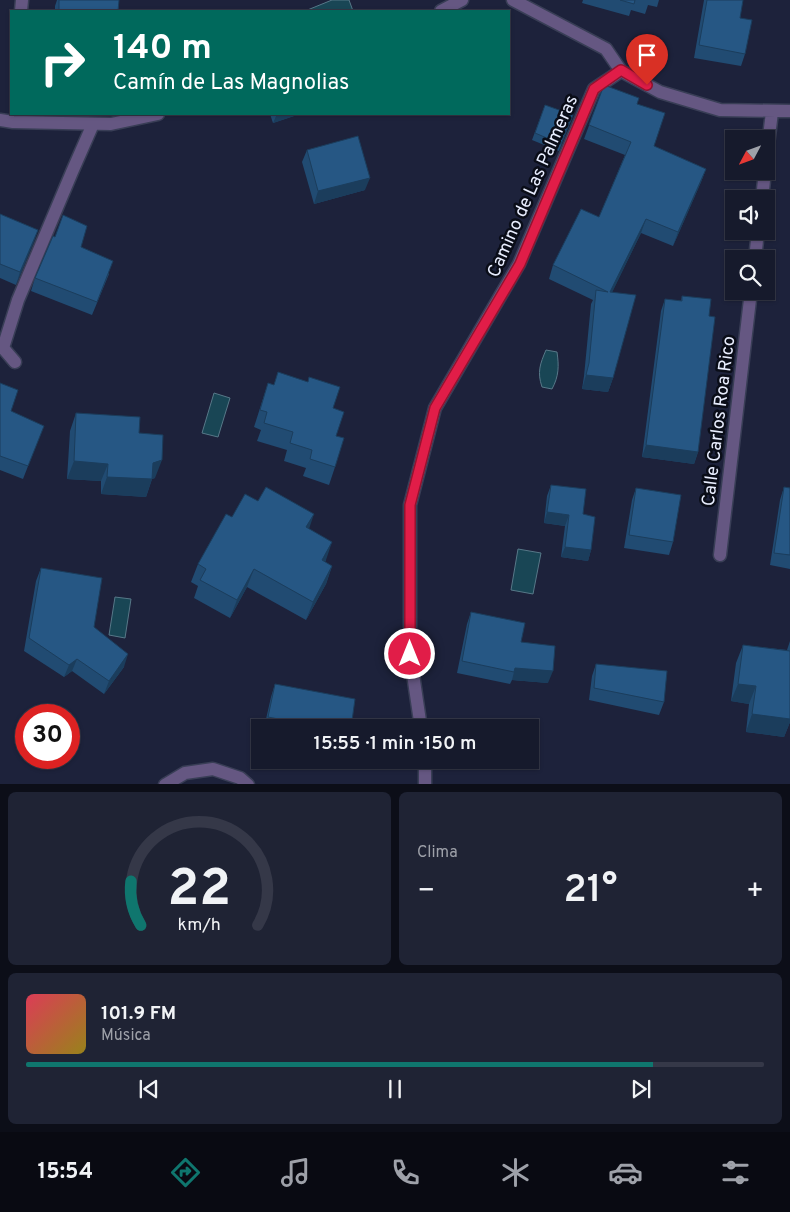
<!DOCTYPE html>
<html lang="es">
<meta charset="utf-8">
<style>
body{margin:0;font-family:Overpass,sans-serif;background:#1f2334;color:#f1f3f6;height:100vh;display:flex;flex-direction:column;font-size:19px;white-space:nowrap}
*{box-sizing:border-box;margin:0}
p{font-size:16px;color:#9ea1a9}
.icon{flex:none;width:28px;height:28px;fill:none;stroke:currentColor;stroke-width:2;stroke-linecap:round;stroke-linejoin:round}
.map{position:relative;height:784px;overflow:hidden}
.sheet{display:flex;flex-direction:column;gap:8px;padding:8px;background:#0c0e18;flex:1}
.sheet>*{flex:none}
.guide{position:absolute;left:10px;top:10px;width:500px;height:105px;border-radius:0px;box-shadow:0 1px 4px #0004,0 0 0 1px #353848;background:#00695c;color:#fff;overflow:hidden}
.needle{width:32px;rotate:229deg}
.fabs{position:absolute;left:725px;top:130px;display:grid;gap:10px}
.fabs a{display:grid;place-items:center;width:50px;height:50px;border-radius:0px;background:#161a2c;box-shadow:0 1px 4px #0004,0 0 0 1px #353848;font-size:25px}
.speed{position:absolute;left:15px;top:704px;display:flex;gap:10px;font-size:25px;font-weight:700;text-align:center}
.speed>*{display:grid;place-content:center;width:65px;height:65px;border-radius:50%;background:#161a2c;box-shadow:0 1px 4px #0004,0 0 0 1px #353848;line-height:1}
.speed .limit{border:8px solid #d22;background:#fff;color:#111}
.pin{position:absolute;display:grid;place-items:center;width:42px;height:42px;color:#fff;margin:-51px -21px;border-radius:50% 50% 50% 0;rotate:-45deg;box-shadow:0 0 5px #0007}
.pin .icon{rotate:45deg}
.me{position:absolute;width:55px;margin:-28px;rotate:0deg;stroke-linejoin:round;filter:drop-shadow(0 0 4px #0008)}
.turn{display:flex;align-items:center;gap:18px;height:105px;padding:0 20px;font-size:22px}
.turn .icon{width:65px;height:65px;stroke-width:2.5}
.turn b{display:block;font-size:35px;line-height:42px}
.big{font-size:38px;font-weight:600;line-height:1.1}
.sheet .card{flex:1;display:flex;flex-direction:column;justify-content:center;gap:8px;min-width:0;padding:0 18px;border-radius:8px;background:#1f2334}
.sheet .dial{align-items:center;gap:0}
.dial svg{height:130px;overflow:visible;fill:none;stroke:#353848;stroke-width:7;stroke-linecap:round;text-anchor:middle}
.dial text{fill:#f1f3f6;stroke:none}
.song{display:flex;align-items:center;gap:15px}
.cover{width:60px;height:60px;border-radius:8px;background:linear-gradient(135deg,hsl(350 70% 55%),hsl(50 70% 35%))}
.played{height:5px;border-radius:2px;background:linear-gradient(90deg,#0f766e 85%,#353848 85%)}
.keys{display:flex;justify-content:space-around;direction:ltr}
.heat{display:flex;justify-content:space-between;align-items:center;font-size:28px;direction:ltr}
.sheet .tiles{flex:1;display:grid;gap:8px;grid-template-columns:1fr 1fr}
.card:last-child{grid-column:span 2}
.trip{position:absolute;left:251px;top:719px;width:288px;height:50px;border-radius:0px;background:#161a2c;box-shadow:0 1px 4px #0004,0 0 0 1px #353848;font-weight:600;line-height:50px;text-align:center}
.tabs{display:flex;height:80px;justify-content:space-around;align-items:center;background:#090a12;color:#9ea1a9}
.tabs .icon{width:35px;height:35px}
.tabs .on{color:#0f766e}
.tabs b{font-size:22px;color:#f1f3f6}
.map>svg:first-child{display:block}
.water{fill:#194655;stroke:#577888}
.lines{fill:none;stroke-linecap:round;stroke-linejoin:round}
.minor-casing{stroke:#393e56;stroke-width:15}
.minor{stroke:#655782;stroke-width:12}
.wall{fill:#214b72}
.shaded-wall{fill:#1b3d5c}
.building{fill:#265784;stroke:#1b3d5c}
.route-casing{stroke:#92132f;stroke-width:12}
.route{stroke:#e11d48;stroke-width:9}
.labels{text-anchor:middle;stroke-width:5;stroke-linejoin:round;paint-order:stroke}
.street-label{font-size:18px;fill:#e8edfe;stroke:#0a0d18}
</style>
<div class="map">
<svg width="790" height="785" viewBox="0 0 790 785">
<rect width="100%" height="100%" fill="#1d223b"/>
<path class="water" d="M332,0H349L353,11H305Z
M546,350L557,352C559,366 559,376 552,389L542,387C537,372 540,364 546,350Z
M214,393L230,398L218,437L202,433Z
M518,549L541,553L533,594L511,590Z
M115,597L131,599L125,638L109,635Z"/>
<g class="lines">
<defs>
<path id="minor" d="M513,0L606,49L621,71L660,92L720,110L790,111
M21,11L22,0
M441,11L462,0
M0,120L13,122L111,124L158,114
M766,161L772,112
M762,199L765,171
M755,259L758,231
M15,362L3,348L18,300L72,172L93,124
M720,555L751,291
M421,728L410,654V505L435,408L519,264L594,89L621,71
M165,785L185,773L213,769L240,778L248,785
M425,785V760"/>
</defs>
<use href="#minor" class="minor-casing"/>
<use href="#minor" class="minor"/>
</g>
<path class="wall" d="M57,0H119L118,11H55V6Z
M583,0H659L657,7L648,5L645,14L631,10L629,16L582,3Z
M704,0H743L740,18L745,54L741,66L694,58Z
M604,85L637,104L654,146L706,169L701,182L673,246L641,233L612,292L613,378L608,392L582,389L584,376L591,304L593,300L549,279L553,265L599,217L625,155L584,139Z
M545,105L573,115L559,151L532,140Z
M270,114H300L273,123Z
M307,150L365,190L314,204L302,162Z
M0,214L38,230L16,285L0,278Z
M81,247L109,274L92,315L31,291L35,278Z
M682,296L698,452L694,464L642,457L661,311L665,299L681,301Z
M278,372L333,408L336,436L335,467L329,485L303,476L306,468L284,461L287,450L257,441L261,430L254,427L268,383L274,385Z
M0,383L11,411L39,438L23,479L0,470Z
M76,413L139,433L155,478L152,479L146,497L101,494V481L67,479L70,431Z
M551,485L583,514L591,550L588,561L561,557L565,526L544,523L547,496Z
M784,487L790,488V569L770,565L780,500Z
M636,488L673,542L669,555L624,548L632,500Z
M232,517L309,529L326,560L325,562L332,566L326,584L306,620L247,587L230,618L194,598L198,586L191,582L198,564Z
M41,568L94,627L124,667L104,694L72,671L64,677L24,651L36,581Z
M471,612L521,642L548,683L512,680L510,684L457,673L467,624Z
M790,641V722L784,737L746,732L749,704L731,701L736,663L743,645L787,650Z
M596,664L664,702L659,715L589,700L592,676Z
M275,684L351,728H264L271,697Z"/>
<path class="shaded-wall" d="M277,114H300L273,123Z
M706,169L701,182L673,246L678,232Z
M370,178L365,190L314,204L318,191Z
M646,219L641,233L606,305L610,292Z
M38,230L34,242L16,285L20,272Z
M586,375L613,378L608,392L582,389Z
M646,445L698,452L694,464L642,457Z
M162,460L155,478L151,479H152L146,497L101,494L107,477Z
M74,461L108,464L101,481L67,479Z
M547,512L569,515L565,526L544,523Z
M314,514L308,532L306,527Z
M332,542L326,560L315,578L322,560Z
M565,547L591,550L588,561L561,557Z
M332,566L326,584L306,620L313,602Z
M254,569L247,587L230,618L237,600Z
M128,654L124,667L104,694L109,681Z
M77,659L72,671L64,677L69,665Z
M515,668L553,671L548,683L512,680Z
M738,684L756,686L749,704L731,701Z
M752,714L790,719V722L784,737L746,732Z"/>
<path class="building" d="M59,0H119L118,11H59Z
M620,0H635L634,4Z
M707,0H743L740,18L752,20L745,54L699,45Z
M604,85L639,98L637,104L665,113L654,146L706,169L678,232L646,219L610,292L636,295L613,378L586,375L589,363L596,290L608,292L553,265L581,209L599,217L631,142L589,125Z
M545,105L573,115L561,144L535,133Z
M358,136L370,178L318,191L307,150Z
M0,214L38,230L20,272L0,264Z
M63,215L87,226L81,247L113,261L97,302L35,278L53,236L55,237Z
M682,296L711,299L709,316L715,317L698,452L646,445L665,299L682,301Z
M278,372L308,382L309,377L340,387L333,408L344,412L336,436L344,438L335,467L310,459L312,450L290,443L293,432L264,423L267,412L260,410L268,383L274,385Z
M0,383L18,390L11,411L44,426L28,466L0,456Z
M76,413L140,417L139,433L163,435L162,460L153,463L152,479L107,477L108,464L74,461Z
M551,485L586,489L583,514L595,517L591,550L565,547L569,515L547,512Z
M266,487L314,514L306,527L332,542L322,560L332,566L313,602L254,569L237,600L200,580L206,569L198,564L226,514L232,517L245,494L258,501Z
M784,487L790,488V555L774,553Z
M636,488L681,495L673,542L629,535Z
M41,568L102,578L94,627L128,654L109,681L77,659L69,665L29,638Z
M471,612L525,623L521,642L555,646L553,671L515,668L514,672L462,661Z
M743,645L790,651V719L752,714L756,686L738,684Z
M596,664L667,671L664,702L594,688Z
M275,684L355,699L351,728H287L289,721L268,717Z"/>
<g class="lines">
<defs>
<path id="route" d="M410,654V505L435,408L520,264L594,89L621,70L647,85"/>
</defs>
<use href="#route" class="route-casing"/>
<use href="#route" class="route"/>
</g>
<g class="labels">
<g class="street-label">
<text transform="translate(532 186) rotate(-66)" y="6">Camino de Las Palmeras</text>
<text transform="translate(718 421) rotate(-83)" y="6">Calle Carlos Roa Rico</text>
</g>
</g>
</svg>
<div class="fabs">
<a><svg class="needle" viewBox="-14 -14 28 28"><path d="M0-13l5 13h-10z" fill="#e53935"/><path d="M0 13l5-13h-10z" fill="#9ea1a9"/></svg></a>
<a><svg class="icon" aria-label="sound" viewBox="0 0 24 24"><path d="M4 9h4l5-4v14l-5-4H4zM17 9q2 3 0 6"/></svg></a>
<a><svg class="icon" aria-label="search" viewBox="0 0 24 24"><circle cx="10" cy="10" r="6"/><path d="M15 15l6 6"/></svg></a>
</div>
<div class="speed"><div class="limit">30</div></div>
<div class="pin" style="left:647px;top:85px;background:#d93025"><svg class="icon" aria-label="arrive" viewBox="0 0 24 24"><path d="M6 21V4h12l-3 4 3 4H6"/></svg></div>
<svg class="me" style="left:410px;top:654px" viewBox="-20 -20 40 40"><circle r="17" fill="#e11d48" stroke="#fff" stroke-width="3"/><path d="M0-11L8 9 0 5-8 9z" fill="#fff"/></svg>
<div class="trip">15:55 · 1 min · 150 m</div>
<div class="guide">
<div class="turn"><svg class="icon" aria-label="right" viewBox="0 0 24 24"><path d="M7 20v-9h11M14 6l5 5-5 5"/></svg><div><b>140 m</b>Camín de Las Magnolias</div></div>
</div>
</div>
<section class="sheet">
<div class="tiles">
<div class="card dial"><svg viewBox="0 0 100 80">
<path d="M14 69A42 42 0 1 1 86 69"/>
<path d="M14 69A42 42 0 0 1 8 42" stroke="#0f766e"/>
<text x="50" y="56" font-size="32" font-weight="700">22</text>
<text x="50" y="72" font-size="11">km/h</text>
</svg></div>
<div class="card"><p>Clima</p>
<div class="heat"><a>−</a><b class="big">21°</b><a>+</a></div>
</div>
<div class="card">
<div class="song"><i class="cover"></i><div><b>101.9 FM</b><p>Música</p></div></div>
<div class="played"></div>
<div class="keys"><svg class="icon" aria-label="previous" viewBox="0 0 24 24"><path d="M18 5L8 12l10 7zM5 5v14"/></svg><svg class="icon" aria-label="pause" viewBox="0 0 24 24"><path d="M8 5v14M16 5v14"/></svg><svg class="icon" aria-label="next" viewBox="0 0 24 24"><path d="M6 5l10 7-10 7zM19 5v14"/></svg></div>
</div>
</div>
</section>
<nav class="tabs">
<b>15:54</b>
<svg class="icon on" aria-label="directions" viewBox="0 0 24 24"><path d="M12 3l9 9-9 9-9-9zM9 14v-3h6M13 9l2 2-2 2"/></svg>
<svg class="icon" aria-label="music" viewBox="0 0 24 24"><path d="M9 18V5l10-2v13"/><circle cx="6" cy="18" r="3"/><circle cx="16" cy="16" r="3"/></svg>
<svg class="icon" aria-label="phone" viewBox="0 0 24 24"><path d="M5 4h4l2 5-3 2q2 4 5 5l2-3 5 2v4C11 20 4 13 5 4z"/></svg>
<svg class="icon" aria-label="climate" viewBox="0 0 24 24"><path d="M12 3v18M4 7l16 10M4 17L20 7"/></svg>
<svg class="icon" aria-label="car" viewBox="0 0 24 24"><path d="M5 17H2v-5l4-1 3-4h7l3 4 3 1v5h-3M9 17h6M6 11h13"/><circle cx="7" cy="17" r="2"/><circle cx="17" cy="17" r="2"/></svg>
<svg class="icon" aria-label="filters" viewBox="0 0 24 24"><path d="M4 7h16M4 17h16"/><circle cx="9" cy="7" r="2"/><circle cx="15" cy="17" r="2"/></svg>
</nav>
